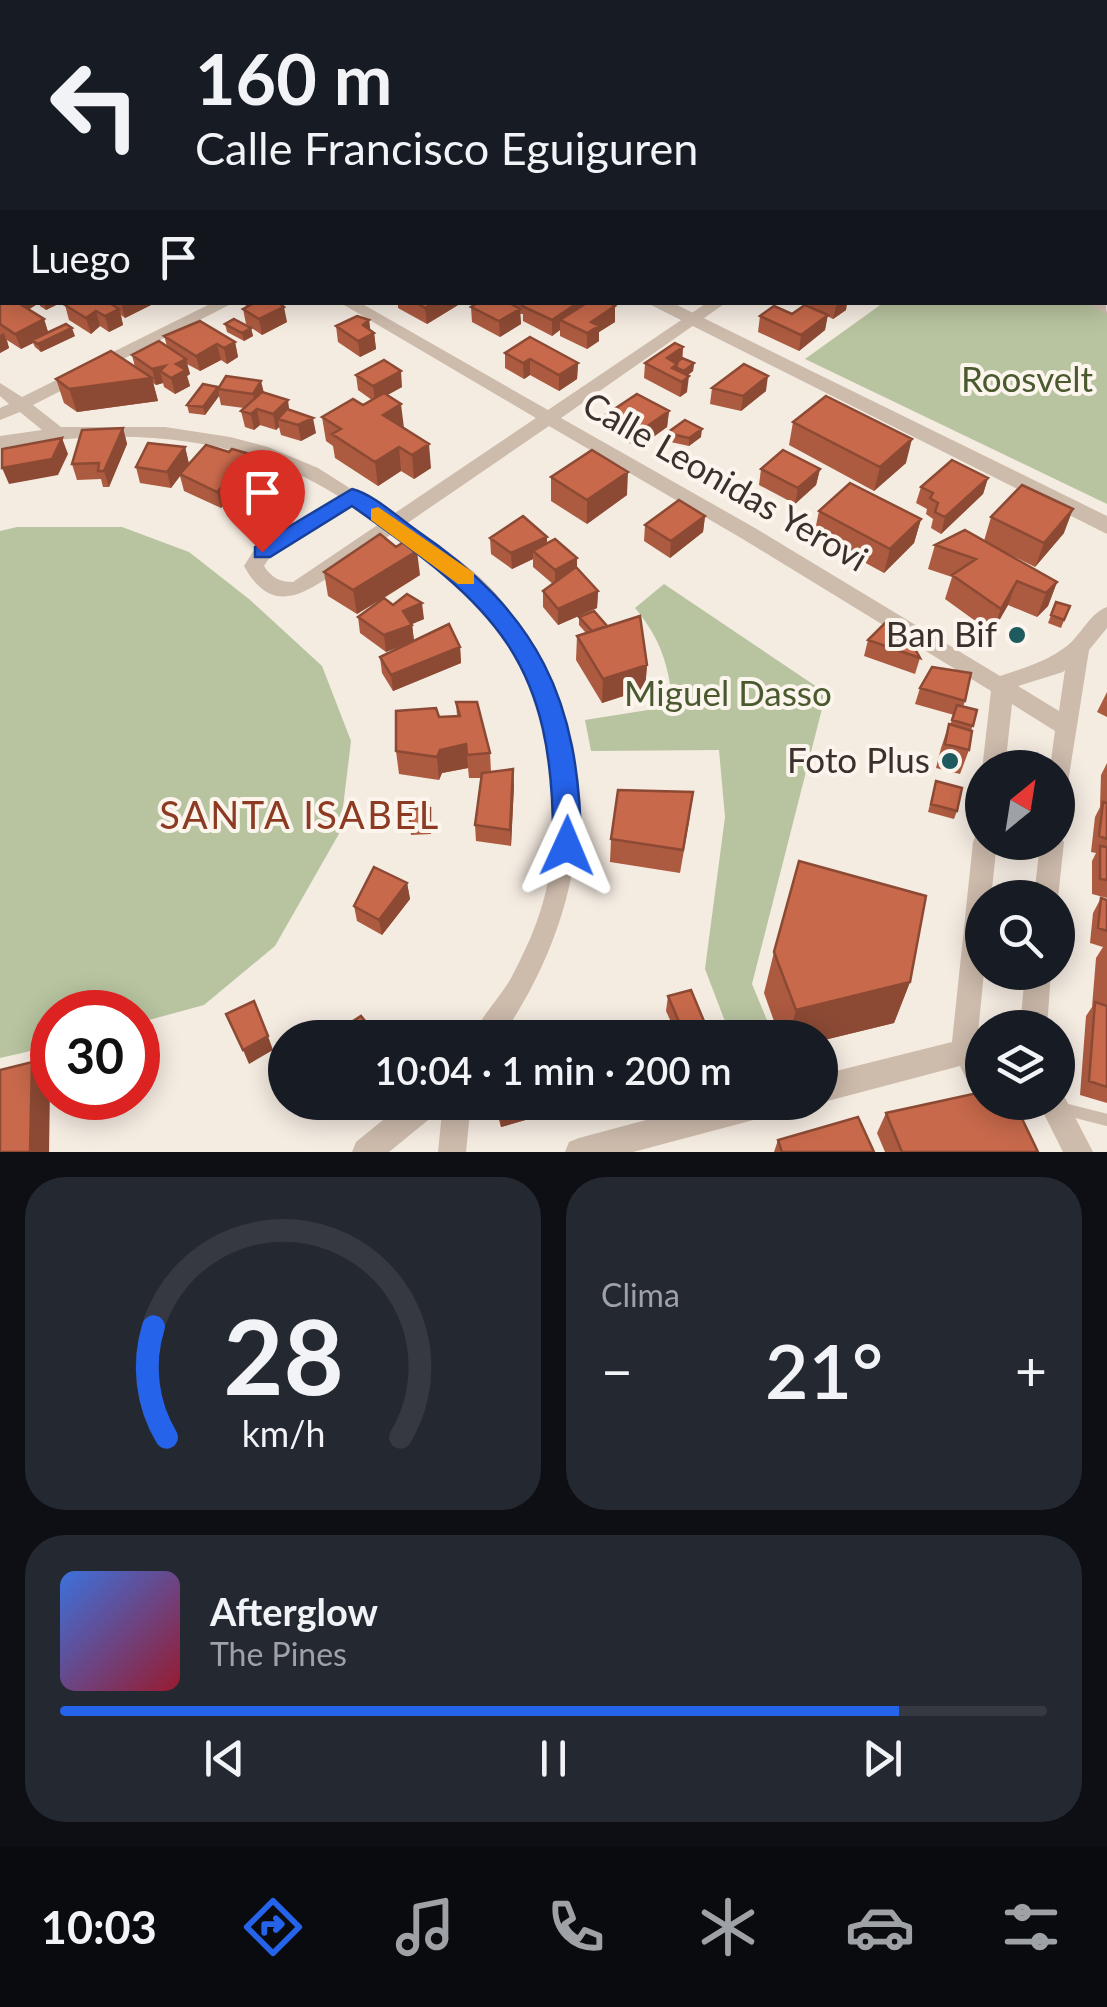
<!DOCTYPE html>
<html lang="es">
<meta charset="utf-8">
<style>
body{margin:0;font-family:Lato,sans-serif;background:#242831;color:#f1f3f6;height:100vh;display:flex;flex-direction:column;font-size:38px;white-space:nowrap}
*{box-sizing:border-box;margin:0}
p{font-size:32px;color:#9ea1a6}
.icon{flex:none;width:55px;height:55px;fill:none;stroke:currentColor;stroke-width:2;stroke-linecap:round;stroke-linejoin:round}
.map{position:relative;height:1152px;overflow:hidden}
.panel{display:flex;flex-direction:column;gap:25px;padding:25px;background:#0d0f14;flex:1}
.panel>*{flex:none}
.hud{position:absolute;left:0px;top:0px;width:1108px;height:305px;box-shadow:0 5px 25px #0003;background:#171b24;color:#f1f3f6;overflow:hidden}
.needle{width:65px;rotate:30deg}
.buttons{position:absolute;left:965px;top:750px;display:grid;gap:20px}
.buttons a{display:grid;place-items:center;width:110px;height:110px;border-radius:50%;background:#171b24;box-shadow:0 5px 25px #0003;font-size:50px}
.speed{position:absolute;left:30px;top:990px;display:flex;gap:20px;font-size:50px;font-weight:700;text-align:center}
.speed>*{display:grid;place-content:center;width:130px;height:130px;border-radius:50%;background:#171b24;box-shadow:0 5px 25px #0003;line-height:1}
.speed .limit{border:15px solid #d22;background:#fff;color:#111}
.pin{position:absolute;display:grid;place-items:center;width:85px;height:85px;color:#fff;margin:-102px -42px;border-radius:50% 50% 50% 0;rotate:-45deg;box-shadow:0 0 10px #0007}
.pin .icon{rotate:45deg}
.me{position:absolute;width:110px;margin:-55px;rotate:1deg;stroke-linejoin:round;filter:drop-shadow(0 0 8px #0008)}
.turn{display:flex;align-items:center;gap:35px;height:210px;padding:0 30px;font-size:45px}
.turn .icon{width:130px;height:130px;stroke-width:2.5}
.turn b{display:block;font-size:70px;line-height:85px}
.then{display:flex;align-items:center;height:95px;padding:0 30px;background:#0003;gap:20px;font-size:38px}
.big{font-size:75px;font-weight:600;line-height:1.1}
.panel .widget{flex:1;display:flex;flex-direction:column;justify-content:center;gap:15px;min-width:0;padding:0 35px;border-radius:40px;background:#242831}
.panel .dial{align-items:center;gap:0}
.dial svg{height:260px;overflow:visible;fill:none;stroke:#363941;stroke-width:7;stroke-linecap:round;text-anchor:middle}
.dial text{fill:#f1f3f6;stroke:none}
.song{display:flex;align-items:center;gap:30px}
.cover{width:120px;height:120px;border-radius:15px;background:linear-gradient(135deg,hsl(220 70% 55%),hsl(350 70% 35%))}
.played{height:10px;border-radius:5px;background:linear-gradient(90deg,#2563eb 85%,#363941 85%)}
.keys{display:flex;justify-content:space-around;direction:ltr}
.heat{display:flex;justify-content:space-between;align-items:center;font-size:55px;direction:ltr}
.panel .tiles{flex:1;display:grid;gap:25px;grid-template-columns:1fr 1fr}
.widget:last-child{grid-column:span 2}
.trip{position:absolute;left:268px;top:1020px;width:570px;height:100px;border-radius:50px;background:#171b24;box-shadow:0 5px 25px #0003;font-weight:600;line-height:100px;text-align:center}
.menu{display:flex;height:160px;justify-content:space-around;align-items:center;background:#090b0e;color:#9ea1a6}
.menu .icon{width:70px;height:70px}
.menu .active{color:#2563eb}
.menu b{font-size:45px;color:#f1f3f6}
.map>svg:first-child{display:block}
.green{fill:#b8c4a0}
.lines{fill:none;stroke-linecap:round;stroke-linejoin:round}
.service{stroke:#cdbbac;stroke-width:12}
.minor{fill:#cdbbac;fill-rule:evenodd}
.tertiary{fill:#cdbbac;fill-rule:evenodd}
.wall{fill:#ac5a40}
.shaded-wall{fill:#8c4a34}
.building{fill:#c8694b;stroke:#8c4a34;stroke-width:2.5}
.route{fill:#2563eb;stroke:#184099;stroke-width:2.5}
.slow{fill:#f59e0b}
.poi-dot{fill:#1f5a5e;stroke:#fbf5ee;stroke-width:4}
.labels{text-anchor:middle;stroke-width:8;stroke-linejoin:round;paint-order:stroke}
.park-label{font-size:35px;fill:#4a5a2e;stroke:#fbf5ee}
.street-label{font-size:35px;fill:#3b302b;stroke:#fbf5ee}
.poi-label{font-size:35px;fill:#3b302b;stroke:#fbf5ee;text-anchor:end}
.neighbourhood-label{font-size:38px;letter-spacing:2.5px;fill:#8c3b22;stroke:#fbf5ee}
</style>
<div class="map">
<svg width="1107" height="1152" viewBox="0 0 1107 1152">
<rect width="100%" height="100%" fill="#f4ebe1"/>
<path class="green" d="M687,0H1107V142L1105,2Z
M1085,302L1107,312V504L805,359L883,303Z
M17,527H122L189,552L249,599L322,666L351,741L340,832L275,946L204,1005L138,1023V1012H52V1046L0,1058V531Z
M664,584L826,693L752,984L774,1037H731L705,969L725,817L719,750L591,751L585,720L673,706C669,666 661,639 635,608Z"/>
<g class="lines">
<path class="service" d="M1060,1108L1107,1120"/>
<path class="minor" d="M655,0H672L674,2H658Z
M2,59V67L0,68V60Z
M2,265V276L0,277V266Z
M214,302H235L33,405L61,427H165L230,437L268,447L318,468L392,515L536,418L339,302H359L548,410L708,302H727L561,418L755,528L1000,676C1024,668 1046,662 1067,646C1081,635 1090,613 1107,607V628L1089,650L1066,795L1058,797V768H1050L1055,731L1012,704L1005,768L982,770L991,691L741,538L549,426L406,524C439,546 476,568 501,600C611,736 596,899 501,1038H472C481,1016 498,1000 510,980C517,967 524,952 530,939C576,832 557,702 487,611C463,579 425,556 393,533C375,545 358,557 341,569C304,594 272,617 244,566L256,547L338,496C235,431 117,427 0,448V436L42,430L20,412L0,420V408L9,404L0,396V383L22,397ZM352,505L379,524L293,582C279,582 272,578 264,566L270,557ZM1065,670L1059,711L1018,686L1063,672Z
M982,833V842H997L991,898H982L984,972L978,1033L982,1053V1094L972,1091L960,1066L820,1103L819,1102L820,1075L952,1042L973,842L976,835Z
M1058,834L1064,842L1058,898H1034L1040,842H1058Z
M1025,972H1051L1047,1028H1020Z
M1058,1090L1062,1092L1093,1152H1063L1038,1102H1058Z
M405,1102H442L438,1112L389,1152H352L356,1142Z
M443,1102H471L466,1152H438Z
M713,1102H783L779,1112L769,1116L633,1152H565L569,1142L579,1138Z"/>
<path class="tertiary" d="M26,0H41L42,2H28Z
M347,0H366L367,2H349Z
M1105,300L1107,314L1083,302H1105Z
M645,302H671L1107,516V534Z"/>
</g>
<path class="wall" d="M280,0H347V2H274Z
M399,0H474L480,2H399Z
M691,0H759L758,2H690Z
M1105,90L1107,91V207L1105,206Z
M0,273L2,302H57L58,304L46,310L40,306L39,303L29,309L44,319L48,332L75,336L41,352L35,347L33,343L21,349L7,340L9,348L0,353Z
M69,302H150L151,305L125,318L121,315L123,325L109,332L100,326L91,334L69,320L65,305Z
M245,302H278L287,322L262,335L246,324L243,309L246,307Z
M398,302H463L427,324L398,308Z
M479,302H607L615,322L599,332V341L587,349L560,336V330L552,336L523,321V314H520L521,324L500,337L472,322L471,307Z
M810,302H847L846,310L833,319L827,316L825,330L799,351L758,332L760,316L792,314L809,307Z
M369,320L370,330L374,333L376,349L360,357L338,342L336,326Z
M225,324L251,328L253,336L244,341L227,332Z
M164,336L235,342L238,357L227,364L221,360L200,371L187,364L190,374L187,376L190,386L175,394L164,387L163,383L156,385L153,383L158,401L77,412L64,403L56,379L135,367L132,355L167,346Z
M683,347L682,358L694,363L693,371L687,376V392L680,397L644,378L645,363Z
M505,353L578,363L577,379L559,391L530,375L524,379L505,368Z
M356,375L402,387L387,395L403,428L431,468L414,479L401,471L378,486L335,458L333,446L326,441L322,417L363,405L372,400L358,390Z
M203,384L264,392L289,410L316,433L301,441L281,435L279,427L276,430L260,425L254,430L245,427L241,411L244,408L221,405L219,396L205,415L189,413L187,405Z
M712,388L766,391L741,411L710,404Z
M669,411L667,427L638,448L606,430L607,414Z
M793,422L906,463L874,491L789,445Z
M123,428L127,444L109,487H103L101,479L77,480L72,464Z
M667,433L701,437L689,446L666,441Z
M185,447L189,464L229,452L253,455L257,471L221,508L184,491L180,476L171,488L140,483L136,467Z
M761,469H820L816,485L795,504L759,485Z
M551,477L627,495L587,524L551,501Z
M988,478L983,494L941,534L931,528L933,519L926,514L927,509L916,503L921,487Z
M819,511L921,519L914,543L884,573L814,535Z
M705,516L703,532L670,558L644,541L645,525Z
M991,517L1064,533L1035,567L991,545L1057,582L1048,606L1037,617L1008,605L992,633L945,599L952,577L928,569L935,545L984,541Z
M490,538L547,543L577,568L598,591L597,608L558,625L543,607V591L553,584L533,567V559L512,569L491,554Z
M324,572L420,575L384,598L393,605L424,619L412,624L414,641L460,647L461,663L393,691L382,673L380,657L413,641L386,652L360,633L358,617L383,598L357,614L328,596Z
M1056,602L1070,606L1061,628L1048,623Z
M579,617L607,626L647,665L645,689L602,703L576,660L577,636L586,633L579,625Z
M868,640L920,658L915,674L864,656Z
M920,688L965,701L963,707L977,710L971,731L969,750L960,774L936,768L941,748L949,724L950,725L954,715L915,704Z
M1107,692V717L1097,712Z
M456,702L490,753L491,772L514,785L511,846L476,841L475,825L481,778H469L468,768L442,773L439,780L399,774L396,751L439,717L457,716Z
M1107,763V898L1092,894V861L1096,853L1091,852L1095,817L1100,807L1101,775Z
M936,781L957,811L954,819L928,812Z
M430,808L431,834L411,835L410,827Z
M690,816L680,873L610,862L611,839Z
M407,883L410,899L382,935L357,921L354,906Z
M1101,898L1107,900V1103L1080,1095L1086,1016L1092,1007L1096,958L1103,947L1090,943L1093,913Z
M774,952L910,982L894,1023L820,1041V1038H780L764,993Z
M668,996L711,1038L675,1031L666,1011Z
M494,1102H588L501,1127Z
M886,1113L1038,1152H885L877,1133Z
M778,1140L874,1152H774Z"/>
<path class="shaded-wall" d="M630,0H645L644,2H625Z
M2,28V50L0,44V29Z
M2,225V259L0,260V226Z
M2,277V302L0,313V278Z
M23,302H39V303L28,310L20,304Z
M44,302H57L58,304L46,310Z
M150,302L151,305L125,318L121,303Z
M435,302H463L427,324L425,308Z
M579,302H590L560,320V330L552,336V320Z
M837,302H847L846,310L833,319Z
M615,306V322L599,332V341L587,349V333L591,322Z
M284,307L287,322L262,335L259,319Z
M119,309L123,325L109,332L105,316Z
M520,309L521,324L500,337L499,321Z
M96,311L100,326L91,334L86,318Z
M828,315L825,330L799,351L801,335Z
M44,319L49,335L32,340L33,343L21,349L15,334Z
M369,320L371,335L374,333L376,349L360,357L358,341L363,325Z
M72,328L75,336L41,352L38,344Z
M251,328L253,336L244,341L242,333Z
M4,333L9,348L0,353V335Z
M235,342L238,357L227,364L224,348Z
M217,344L221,360L200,371L196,356Z
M683,347L682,363L677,366L676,378L667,358Z
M186,359L190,374L187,376L190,386L175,394L171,378L176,364Z
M530,359V375L524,379L523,363Z
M578,363L577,379L559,391V375Z
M694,363L693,371L683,379L684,371Z
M165,366L160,371L163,383L156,385L152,369Z
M401,371L402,387L375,402L373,386Z
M689,376L687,392L680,397L682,382Z
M768,376L766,391L741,411L743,396Z
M152,378L158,401L77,412L69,389Z
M261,381L265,397L257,409L260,425L254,430L251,414L256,409L253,394Z
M218,387L219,396L205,415L203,407Z
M288,400L290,416L278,419L279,427L276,430L273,414Z
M401,404L404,428L383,415Z
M669,411L667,427L638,448L639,432Z
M313,418L316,433L301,441L298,425Z
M123,428L127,444L109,487L104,471Z
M702,429L701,437L689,446V438Z
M62,438L68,454L58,475L9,484L2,468Z
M912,439L906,463L874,491L880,467Z
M429,444L431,468L414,479L412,455Z
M185,447L189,464L171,488L167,472Z
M399,447L401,471L378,486L375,462Z
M253,455L257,471L221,508L217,492Z
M820,469L816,485L795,504L798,488Z
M628,472L627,495L587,524V500Z
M988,478L983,494L941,534L945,517Z
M1073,509L1064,533L1035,567L1044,543Z
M705,516L703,532L670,558L671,541Z
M921,519L914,543L884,573L890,549Z
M547,537V553L533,551V559L512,569L511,553Z
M417,551L420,575L357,614L353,590Z
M577,558V574L555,586V570Z
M1017,581L1008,605L992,633L1001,609Z
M1057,582L1048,606L1037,617L1046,593Z
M598,591L597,608L558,625V609Z
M422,603L424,619L405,627L403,611Z
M412,625L414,641L386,652L384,635Z
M460,647L461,663L393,691L391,675Z
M647,665L645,689L602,703L603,679Z
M466,744L468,768L442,773L439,780L437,757L440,750Z
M513,769L514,785L511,846L510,830Z
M407,883L410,899L382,935L379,920Z
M910,982L894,1023L820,1041V1038H789L796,1010Z
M268,1036L273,1050L249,1064L243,1050Z
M32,1062L50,1089L49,1152H30Z
M516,1102H588L501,1127L499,1107Z"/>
<path class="building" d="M0,0H20L25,2H2V13H0Z
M97,0H122L127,2H102Z
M156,0H202L196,2H149Z
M280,0H292L298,2H274Z
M437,0H474L480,2H431Z
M560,0H630L625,2H594L588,0L583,2H566Z
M724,0H748L743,2H732Z
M1105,90L1107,91V108L1105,107Z
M2,188V225L0,226V189Z
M2,299V302H23L20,304L44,319L15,334L0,324V301Z
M69,302H108L119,309L105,316L96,311L86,318L65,305Z
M256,302H278L284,307L259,319L243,309Z
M415,302H435L425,308Z
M479,302H508L520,309L499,321L471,307Z
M527,302H579L552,320L522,306Z
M588,302H607L615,306L591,322L599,326L587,333L560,320Z
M805,305L828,315L801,335L760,316L774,306L792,314Z
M357,316L369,320L363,325L374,333L358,341L336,326Z
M234,319L251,328L242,333L225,324Z
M200,321L235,342L224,348L217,344L196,356L164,336Z
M66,324L72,328L38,344L32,340Z
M530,337L578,363L559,375L530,359L523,363L505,353Z
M159,341L186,359L176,364L186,370L171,378L160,371L165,366L152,369L132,355Z
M675,343L683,347L667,358L677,364L672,368L689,376L682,382L645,363Z
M111,351L152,378L69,389L56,379Z
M682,358L694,363L684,371L677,368L676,363Z
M384,360L401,371L373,386L356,375Z
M744,364L768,376L743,396L712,388Z
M226,376L261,381L253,394L218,389Z
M203,384L218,387L203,407L187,405Z
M262,392L288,400L273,414L257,409L251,414L241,411Z
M384,393L401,404L383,415L429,444L412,455L399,447L375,462L332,434L341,429L322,417L353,399L363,405Z
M637,394L669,411L639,432L607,414Z
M826,396L912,439L880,467L793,422Z
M287,409L313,418L298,425L278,419Z
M685,420L702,429L689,438L667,433Z
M123,428L104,471H98L99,463L72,464L82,430Z
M62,438L52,459L2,468V449Z
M148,443L185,447L167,472L136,467Z
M206,445L229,452L232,449L253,455L217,492L180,474Z
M592,450L628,472L587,500L551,477Z
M783,450L820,469L798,488L761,469Z
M952,460L988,478L945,517L935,512L938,503L930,498L933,493L921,487Z
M850,483L921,519L890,549L819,511Z
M1022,485L1073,509L1044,543L991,517Z
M679,500L705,516L671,541L645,525Z
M523,516L547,537L511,553L490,538Z
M965,530L1057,582L1046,593L1017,581L1001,609L952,575L976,559L935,545Z
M380,534L396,547L405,541L417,551L353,590L324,572Z
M555,539L577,558L555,570L533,551Z
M576,567L598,591L558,609L543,591Z
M407,594L422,603L403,611L412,625L384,635L358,617L384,598L393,605Z
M1056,602L1070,606L1064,620L1051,615Z
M594,611L607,626L592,631L579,617Z
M640,616L647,665L603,679L577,636Z
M885,623L908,636L920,658L868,640Z
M449,624L460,647L391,675L380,657Z
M932,667L971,673L965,701L920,688Z
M456,702H477L490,753L467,755L466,744L440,750L437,757L396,751V711L436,708L439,717L460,716Z
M957,705L977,710L973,726L952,720Z
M949,724L972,731L969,750L945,744Z
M513,769L510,830L475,825L482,773Z
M936,781L962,788L957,811L931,804Z
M618,790L693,792L683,850L611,839Z
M1103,802L1107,803V839L1099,836Z
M430,808V827H410V809Z
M1100,846L1107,847V880L1100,879Z
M799,861L926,896L910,982L796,1010L774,952Z
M374,867L407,883L379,920L354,906Z
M1101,898L1107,900V931L1098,928Z
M691,990L711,1038H657L682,1029L668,996Z
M254,1001L268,1036L243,1050L226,1014Z
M1095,1002L1107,1006V1087L1089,1081Z
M361,1016L379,1038H326Z
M612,1025L617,1038H564Z
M32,1062L30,1152H0V1070Z
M982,1092V1102H1014L1038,1152H902L886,1113Z
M498,1102H516L499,1107Z
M858,1117L874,1152H782L778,1140Z"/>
<path class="route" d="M352,489C375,495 397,517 416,530C538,613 580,699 581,846L576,854H557L553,846C555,659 496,607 352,506L270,557H255V547Z"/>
<path class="slow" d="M378,507L474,573V584H458L371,520V509Z"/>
<g class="poi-dot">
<circle cx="1017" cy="635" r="10"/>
<circle cx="950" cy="761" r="10"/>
</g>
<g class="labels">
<g class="park-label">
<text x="1027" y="392">Roosvelt</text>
<text x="728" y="706">Miguel Dasso</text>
</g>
<g class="street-label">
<text transform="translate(725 482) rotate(30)" y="12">Calle Leonidas Yerovi</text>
</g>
<g class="poi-label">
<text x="997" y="647">Ban Bif</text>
<text x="930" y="773">Foto Plus</text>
</g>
<g class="neighbourhood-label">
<text x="300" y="829">SANTA ISABEL</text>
</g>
</g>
</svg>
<div class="buttons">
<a><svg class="needle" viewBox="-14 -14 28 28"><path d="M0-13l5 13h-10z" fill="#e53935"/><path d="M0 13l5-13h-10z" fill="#9ea1a6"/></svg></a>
<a><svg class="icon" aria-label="search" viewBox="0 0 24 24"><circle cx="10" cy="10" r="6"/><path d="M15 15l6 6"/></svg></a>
<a><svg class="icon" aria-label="layers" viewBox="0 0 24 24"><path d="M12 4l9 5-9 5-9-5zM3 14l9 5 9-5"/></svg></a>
</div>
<div class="speed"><div class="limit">30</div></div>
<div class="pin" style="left:262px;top:552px;background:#d93025"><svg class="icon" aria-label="arrive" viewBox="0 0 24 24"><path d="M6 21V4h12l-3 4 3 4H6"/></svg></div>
<svg class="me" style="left:567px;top:846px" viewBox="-20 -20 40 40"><path d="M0-17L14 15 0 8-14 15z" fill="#2563eb" stroke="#fff" stroke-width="4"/></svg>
<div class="trip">10:04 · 1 min · 200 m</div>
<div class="hud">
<div class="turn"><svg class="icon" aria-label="left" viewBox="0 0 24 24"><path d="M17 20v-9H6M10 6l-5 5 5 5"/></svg><div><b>160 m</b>Calle Francisco Eguiguren</div></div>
<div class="then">Luego<svg class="icon" aria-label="arrive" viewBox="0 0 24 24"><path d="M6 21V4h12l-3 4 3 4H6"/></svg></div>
</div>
</div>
<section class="panel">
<div class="tiles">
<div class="widget dial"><svg viewBox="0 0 100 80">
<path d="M14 69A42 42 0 1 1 86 69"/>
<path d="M14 69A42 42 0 0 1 10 35" stroke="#2563eb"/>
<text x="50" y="56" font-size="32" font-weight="700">28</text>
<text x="50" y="72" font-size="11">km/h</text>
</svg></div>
<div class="widget"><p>Clima</p>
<div class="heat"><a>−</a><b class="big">21°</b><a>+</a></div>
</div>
<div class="widget">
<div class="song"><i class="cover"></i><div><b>Afterglow</b><p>The Pines</p></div></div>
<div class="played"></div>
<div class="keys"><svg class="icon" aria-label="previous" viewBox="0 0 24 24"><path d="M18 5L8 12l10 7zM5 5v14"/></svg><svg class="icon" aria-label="pause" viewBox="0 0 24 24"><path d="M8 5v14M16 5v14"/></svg><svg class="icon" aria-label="next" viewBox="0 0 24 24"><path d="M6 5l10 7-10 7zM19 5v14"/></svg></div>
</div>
</div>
</section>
<nav class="menu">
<b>10:03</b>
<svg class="icon active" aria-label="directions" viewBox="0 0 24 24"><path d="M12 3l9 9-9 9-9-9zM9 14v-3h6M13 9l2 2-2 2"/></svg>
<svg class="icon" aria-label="music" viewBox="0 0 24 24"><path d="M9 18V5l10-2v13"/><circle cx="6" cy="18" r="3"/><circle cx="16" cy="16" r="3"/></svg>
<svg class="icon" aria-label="phone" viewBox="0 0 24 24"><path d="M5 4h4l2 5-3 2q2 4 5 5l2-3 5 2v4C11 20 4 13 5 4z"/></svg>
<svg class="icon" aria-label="climate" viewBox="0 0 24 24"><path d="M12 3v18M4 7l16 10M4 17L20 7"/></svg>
<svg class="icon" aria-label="car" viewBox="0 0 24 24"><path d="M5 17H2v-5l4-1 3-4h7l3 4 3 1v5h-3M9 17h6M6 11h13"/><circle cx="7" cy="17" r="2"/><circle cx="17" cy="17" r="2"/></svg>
<svg class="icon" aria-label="filters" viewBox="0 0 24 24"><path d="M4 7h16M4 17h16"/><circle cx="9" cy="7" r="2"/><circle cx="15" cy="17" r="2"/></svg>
</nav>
